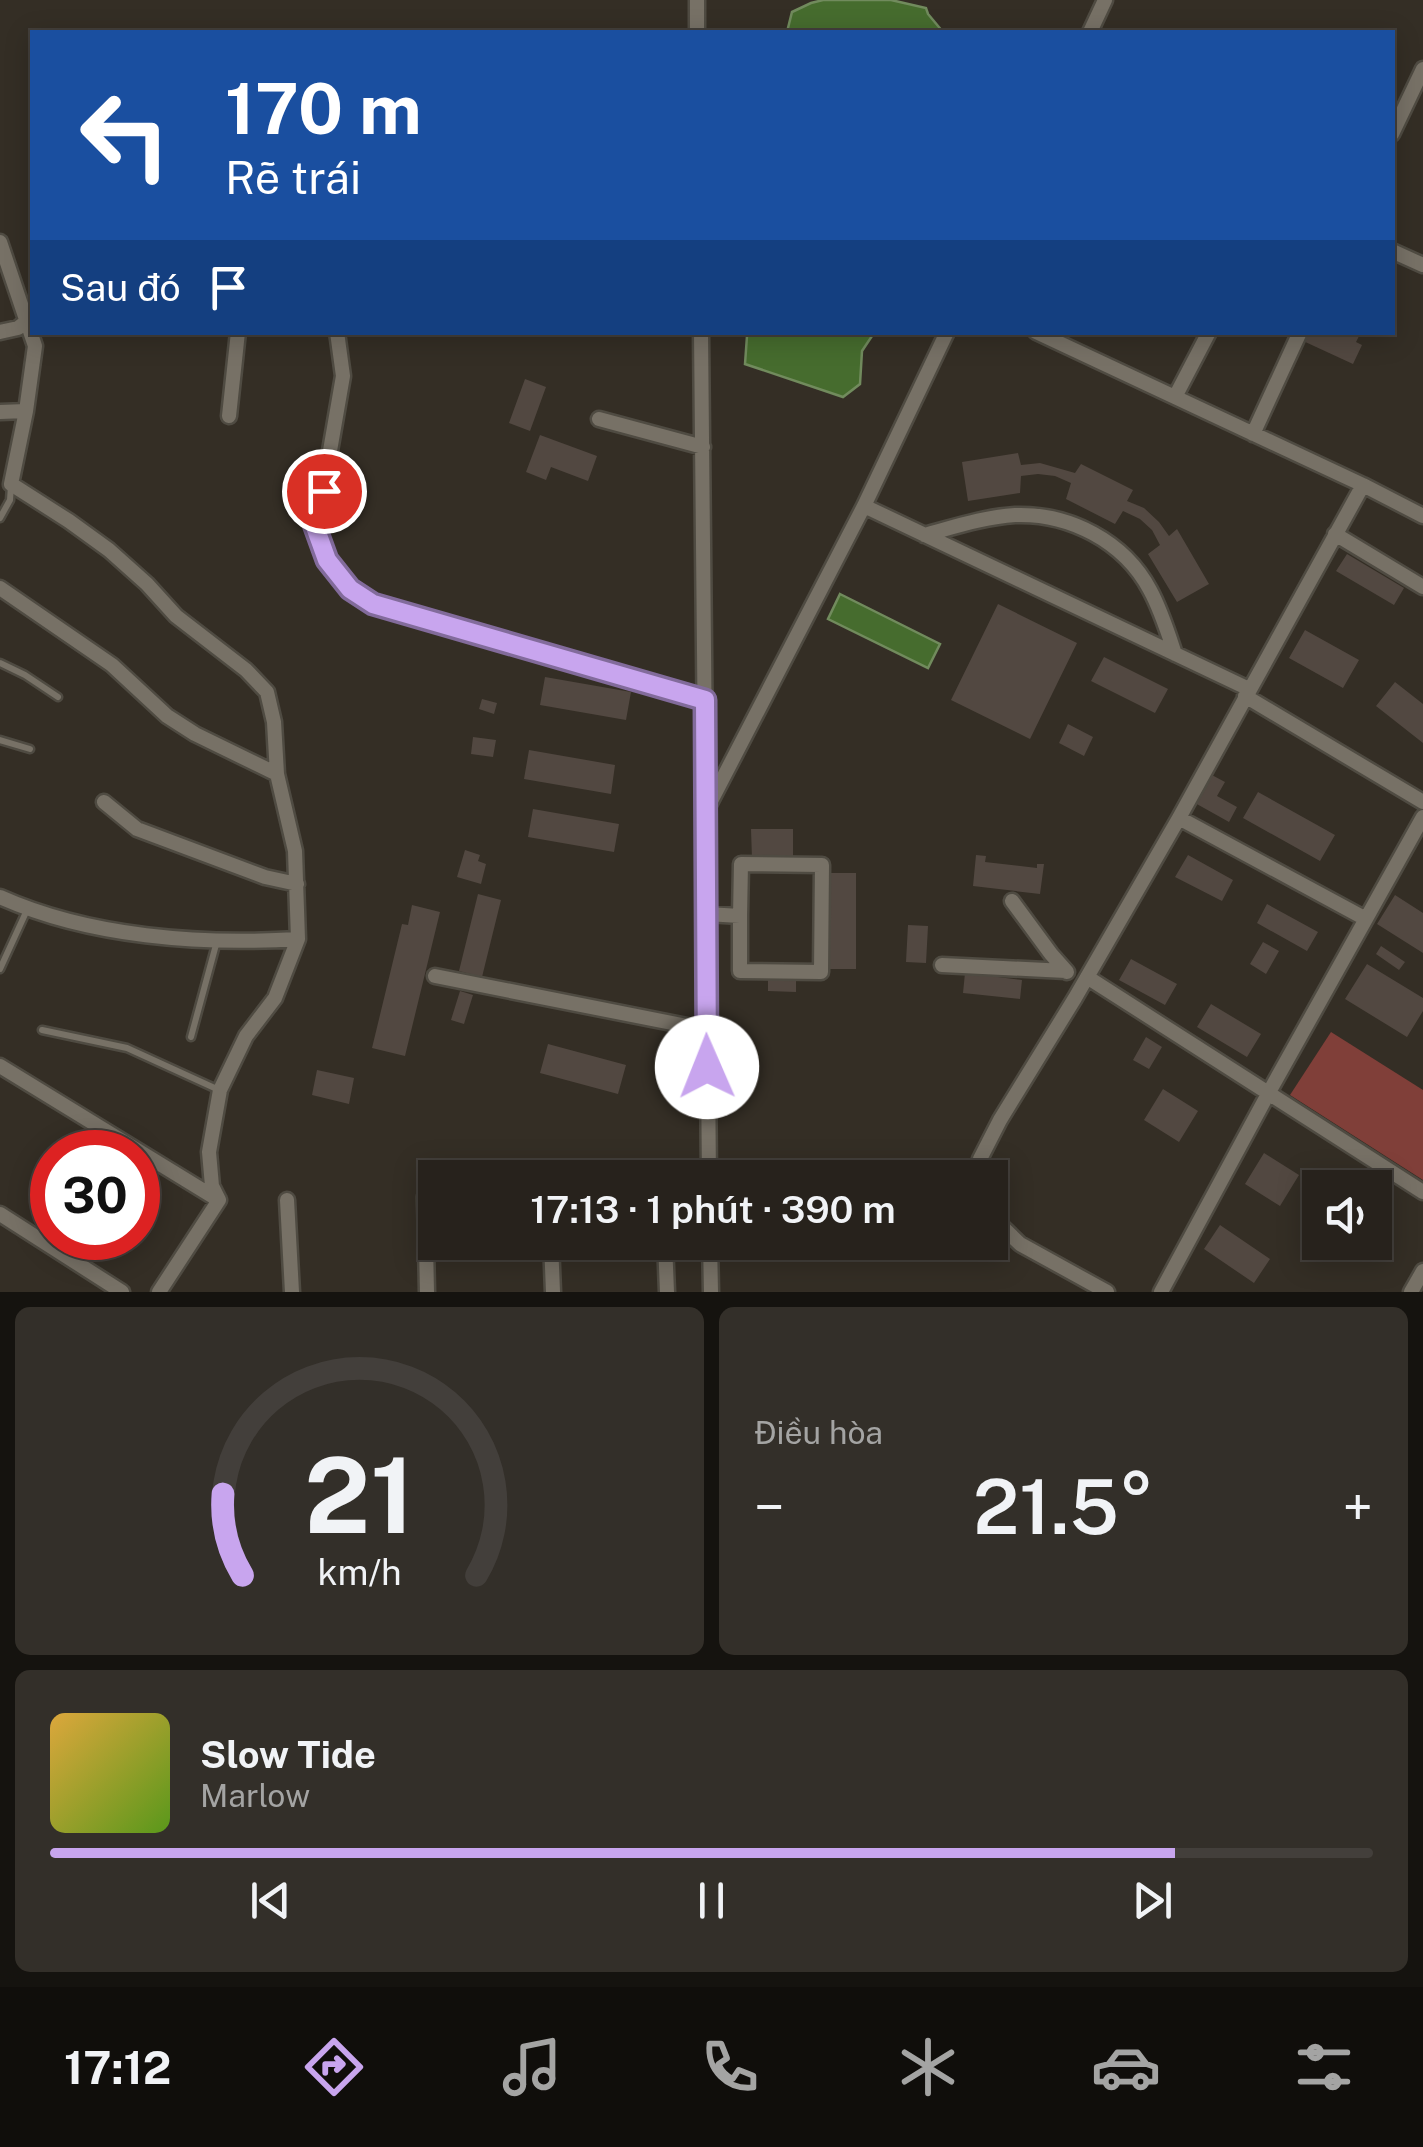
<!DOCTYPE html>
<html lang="vi">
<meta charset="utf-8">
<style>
body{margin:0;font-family:"Public Sans",sans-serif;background:#332f29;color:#f1f3f6;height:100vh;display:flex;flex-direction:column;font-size:38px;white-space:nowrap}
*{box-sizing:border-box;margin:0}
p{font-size:32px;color:#a4a4a3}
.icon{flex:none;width:55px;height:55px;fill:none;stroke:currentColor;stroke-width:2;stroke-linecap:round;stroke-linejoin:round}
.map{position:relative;height:1292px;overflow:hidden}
.sheet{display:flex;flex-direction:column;gap:15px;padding:15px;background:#15130f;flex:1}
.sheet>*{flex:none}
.guide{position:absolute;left:30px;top:30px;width:1365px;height:305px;border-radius:0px;box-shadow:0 5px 25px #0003,0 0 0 2px #433f3b;background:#1a4fa0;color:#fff;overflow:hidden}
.fabs{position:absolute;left:1302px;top:1170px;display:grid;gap:20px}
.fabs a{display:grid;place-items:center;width:90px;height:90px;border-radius:0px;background:#27221c;box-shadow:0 5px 25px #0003,0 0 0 2px #433f3b;font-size:50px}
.speed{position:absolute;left:30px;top:1130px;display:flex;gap:20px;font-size:50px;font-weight:700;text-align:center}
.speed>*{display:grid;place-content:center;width:130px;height:130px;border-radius:50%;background:#27221c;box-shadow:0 5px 25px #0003,0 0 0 2px #433f3b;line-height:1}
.speed .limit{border:15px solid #d22;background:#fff;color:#111}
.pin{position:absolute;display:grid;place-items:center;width:85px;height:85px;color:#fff;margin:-42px;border:5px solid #fff;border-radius:50%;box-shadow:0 2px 10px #0007}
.me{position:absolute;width:110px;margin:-55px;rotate:359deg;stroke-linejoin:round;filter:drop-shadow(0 0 8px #0008)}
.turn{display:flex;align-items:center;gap:35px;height:210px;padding:0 30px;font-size:45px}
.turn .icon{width:130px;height:130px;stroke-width:2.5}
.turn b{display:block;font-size:70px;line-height:85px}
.then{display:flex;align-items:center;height:95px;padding:0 30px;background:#0003;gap:20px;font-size:38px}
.big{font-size:75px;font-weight:600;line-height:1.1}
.sheet .widget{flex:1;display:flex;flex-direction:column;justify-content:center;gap:15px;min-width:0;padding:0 35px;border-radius:15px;background:#332f29}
.sheet .dial{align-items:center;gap:0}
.dial svg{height:260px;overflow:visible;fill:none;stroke:#433f3b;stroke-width:7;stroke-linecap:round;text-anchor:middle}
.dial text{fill:#f1f3f6;stroke:none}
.song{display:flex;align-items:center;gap:30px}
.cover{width:120px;height:120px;border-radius:15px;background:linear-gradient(135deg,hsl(40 70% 55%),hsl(90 70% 35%))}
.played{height:10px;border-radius:5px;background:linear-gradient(90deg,#c8a5ee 85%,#433f3b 85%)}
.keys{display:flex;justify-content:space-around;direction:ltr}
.heat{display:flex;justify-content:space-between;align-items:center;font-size:55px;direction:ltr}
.sheet .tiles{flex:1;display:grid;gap:15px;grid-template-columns:1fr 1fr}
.widget:last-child{grid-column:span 2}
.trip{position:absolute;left:418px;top:1160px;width:590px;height:100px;border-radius:0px;background:#27221c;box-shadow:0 5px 25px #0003,0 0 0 2px #433f3b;font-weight:600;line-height:100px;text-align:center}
.dock{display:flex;height:160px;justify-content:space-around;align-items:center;background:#100e0b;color:#a4a4a3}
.dock .icon{width:70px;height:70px}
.dock .selected{color:#c8a5ee}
.dock b{font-size:45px;color:#f1f3f6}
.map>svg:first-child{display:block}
.green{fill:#803f39}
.water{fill:#466c2e;stroke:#718b5d;stroke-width:2.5}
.building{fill:#524841}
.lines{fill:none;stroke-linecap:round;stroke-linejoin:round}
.lane-casing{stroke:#4f4b42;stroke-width:11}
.street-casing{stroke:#4f4b42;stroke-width:19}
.lane{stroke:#777166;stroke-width:6}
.street{stroke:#777166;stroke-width:14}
.route-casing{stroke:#826b9b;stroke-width:25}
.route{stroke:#c8a5ee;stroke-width:18}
</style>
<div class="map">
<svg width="1423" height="1292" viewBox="0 0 1423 1292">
<rect width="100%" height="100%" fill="#342e25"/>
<path class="green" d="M1331,1032L1423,1090V1180L1290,1095Z"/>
<path class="water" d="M823,0H891L926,8L928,14L943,32H787L792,12L811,3Z
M751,333V332L874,333L862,351L860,384L843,397L745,364L747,336Z
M840,594L940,644L928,668L828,619Z"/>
<path class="building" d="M1304,332H1361L1356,342L1362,345L1353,364L1301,340Z
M525,379L546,387L530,431L509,423Z
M540,435L597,456L588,481L551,467L546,480L526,472Z
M1018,453L1021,465L1040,463L1075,473L1081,464L1133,490L1127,501L1144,508L1159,522L1169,536L1177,529L1209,584L1177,602L1148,554L1160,545L1152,530L1140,519L1123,511L1115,524L1066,499L1071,483L1055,476L1038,474L1021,476L1020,493L968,501L962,462Z
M1347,554L1404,588L1394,605L1336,571Z
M998,604L1077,643L1030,739L951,700Z
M1305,630L1359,660L1343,688L1289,658Z
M1104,657L1168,689L1155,713L1091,681Z
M545,677L631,692L626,720L540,705Z
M1395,682L1423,704V743L1376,706Z
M482,699L497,703L494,714L479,709Z
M1068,724L1093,737L1084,756L1059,743Z
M473,737L496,740L493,757L471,754Z
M529,750L615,765L611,794L524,779Z
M1210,774L1225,782L1217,796L1237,807L1229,822L1195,803Z
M1258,792L1335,835L1320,861L1243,818Z
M533,809L619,824L614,852L528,837Z
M751,829H793V859H752Z
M465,850L480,855L478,861L486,864L481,884L457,877Z
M976,855L986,856L985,862L1037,868V864H1044L1040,894L973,886Z
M1188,855L1233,880L1222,901L1175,877Z
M827,873H856V969H828Z
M478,894L501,900L482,977L459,971Z
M1395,895L1423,913V953L1377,924Z
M1267,904L1318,932L1307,951L1257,923Z
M412,905L440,912L405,1056L372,1048L402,924L408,925Z
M908,925L928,926L926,963L906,962Z
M1263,942L1279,951L1266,974L1250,964Z
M1381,946L1405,962L1399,970L1376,954Z
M1131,959L1177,984L1165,1005L1119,980Z
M1367,964L1423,998V1011L1407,1037L1345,999Z
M965,973L1022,980L1020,999L963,993Z
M768,978H796V992L768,991Z
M460,991L473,995L464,1024L451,1020Z
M1211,1004L1261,1034L1247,1057L1197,1027Z
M1146,1037L1162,1047L1149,1069L1133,1060Z
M548,1044L626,1065L618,1094L540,1073Z
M317,1070L354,1078L349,1104L312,1095Z
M1163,1089L1198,1111L1179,1142L1144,1120Z
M1264,1153L1299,1175L1280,1206L1245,1184Z
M1220,1225L1270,1259L1254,1283L1204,1249Z"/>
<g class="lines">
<defs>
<path id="lane" d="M0,518L10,500L11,486
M0,663L25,675L58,697
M0,740L30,749
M0,969L27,910
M42,1030L127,1048L219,1090
M191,1037L217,941"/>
<path id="street" d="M697,32V0
M1090,32L1105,0
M1392,134L1423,69
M0,242L35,346L26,411L11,484L69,521L109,550L147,584L176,616L246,670L267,692L274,722L277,774L295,851L298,939L275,998L246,1036L220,1090L209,1152L212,1186L219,1200
M1392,251L1423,265
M0,332L18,328L32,317
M337,332L343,376L323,491L314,524L327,560L350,589L373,604L705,700
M701,332L709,1178
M1036,332L1363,485L1423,516
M1175,397L1209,332
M0,412L26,411
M229,416L238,332
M599,419L703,447
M1253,434L1300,332
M864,506L1249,689
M1335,534L1423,587
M924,535C954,527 984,517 1015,515C1069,513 1124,541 1150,590C1161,610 1168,633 1175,654
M0,588L112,665L167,716L195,734L277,774
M1245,696L1423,802
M104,802L137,829L265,877L297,884
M709,805L864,506L947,332
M1179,818L1366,919
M0,897C89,937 201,945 298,939
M1012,901L1051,954L1067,972
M707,914L740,916V971L821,972L822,865L741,864L740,916
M942,965L1066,971
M435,976L707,1030
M1087,977L1423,1192
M0,1066L217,1199
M974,1178L980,1159L1000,1120L1075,998L1179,818L1363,485
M425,1197L427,1292
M287,1200L292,1292
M0,1214L122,1292
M990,1215L1020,1244L1107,1292
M551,1242L553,1292
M665,1242L667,1292
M710,1242L711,1292
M159,1292L219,1200
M1161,1292L1268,1094L1423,817
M1411,1292L1423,1271"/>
</defs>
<use href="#lane" class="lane-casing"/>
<use href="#street" class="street-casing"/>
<use href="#lane" class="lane"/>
<use href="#street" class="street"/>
</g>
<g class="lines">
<defs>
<path id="route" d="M324,491L314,524L327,560L350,589L373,604L705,700L707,1067"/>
</defs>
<use href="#route" class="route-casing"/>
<use href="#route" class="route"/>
</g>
</svg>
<div class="fabs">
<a><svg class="icon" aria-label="sound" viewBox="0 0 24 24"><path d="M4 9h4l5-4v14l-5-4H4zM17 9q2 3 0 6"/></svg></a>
</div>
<div class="speed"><div class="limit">30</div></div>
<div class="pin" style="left:324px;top:491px;background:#d93025"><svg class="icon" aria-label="arrive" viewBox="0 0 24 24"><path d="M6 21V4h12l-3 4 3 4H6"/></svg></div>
<svg class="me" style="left:707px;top:1067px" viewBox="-20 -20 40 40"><circle r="19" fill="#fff"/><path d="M0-13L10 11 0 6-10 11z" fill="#c8a5ee"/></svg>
<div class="trip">17:13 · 1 phút · 390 m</div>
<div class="guide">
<div class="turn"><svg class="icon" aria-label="left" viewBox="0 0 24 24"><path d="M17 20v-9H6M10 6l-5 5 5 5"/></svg><div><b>170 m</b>Rẽ trái</div></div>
<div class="then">Sau đó<svg class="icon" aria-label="arrive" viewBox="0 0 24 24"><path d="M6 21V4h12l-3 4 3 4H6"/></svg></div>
</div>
</div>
<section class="sheet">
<div class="tiles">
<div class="widget dial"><svg viewBox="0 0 100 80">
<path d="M14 69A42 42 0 1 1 86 69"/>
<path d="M14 69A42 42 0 0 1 8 44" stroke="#c8a5ee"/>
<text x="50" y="56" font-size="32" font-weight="700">21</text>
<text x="50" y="72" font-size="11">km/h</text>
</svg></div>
<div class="widget"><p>Điều hòa</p>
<div class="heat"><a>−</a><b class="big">21.5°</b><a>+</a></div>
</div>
<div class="widget">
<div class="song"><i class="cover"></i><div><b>Slow Tide</b><p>Marlow</p></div></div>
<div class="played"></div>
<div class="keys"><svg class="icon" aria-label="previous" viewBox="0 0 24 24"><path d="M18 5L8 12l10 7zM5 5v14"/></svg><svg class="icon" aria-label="pause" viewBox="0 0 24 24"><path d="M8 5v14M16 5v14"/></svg><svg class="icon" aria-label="next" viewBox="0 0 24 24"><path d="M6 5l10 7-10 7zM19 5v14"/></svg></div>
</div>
</div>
</section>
<nav class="dock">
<b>17:12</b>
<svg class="icon selected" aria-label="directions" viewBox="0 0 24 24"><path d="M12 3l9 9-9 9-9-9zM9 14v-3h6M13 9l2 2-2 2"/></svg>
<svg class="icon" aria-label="music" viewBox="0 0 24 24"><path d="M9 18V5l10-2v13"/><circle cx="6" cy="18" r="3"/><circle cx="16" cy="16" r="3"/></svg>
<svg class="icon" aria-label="phone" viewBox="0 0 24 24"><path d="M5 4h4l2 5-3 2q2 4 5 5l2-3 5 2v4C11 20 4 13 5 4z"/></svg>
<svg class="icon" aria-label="climate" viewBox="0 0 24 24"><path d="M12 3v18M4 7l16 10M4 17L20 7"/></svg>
<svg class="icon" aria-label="car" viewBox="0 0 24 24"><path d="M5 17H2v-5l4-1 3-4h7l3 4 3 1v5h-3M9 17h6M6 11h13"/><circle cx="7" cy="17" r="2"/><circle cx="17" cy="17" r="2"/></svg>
<svg class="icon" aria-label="filters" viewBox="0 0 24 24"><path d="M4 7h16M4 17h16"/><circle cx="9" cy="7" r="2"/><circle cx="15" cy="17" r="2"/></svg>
</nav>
